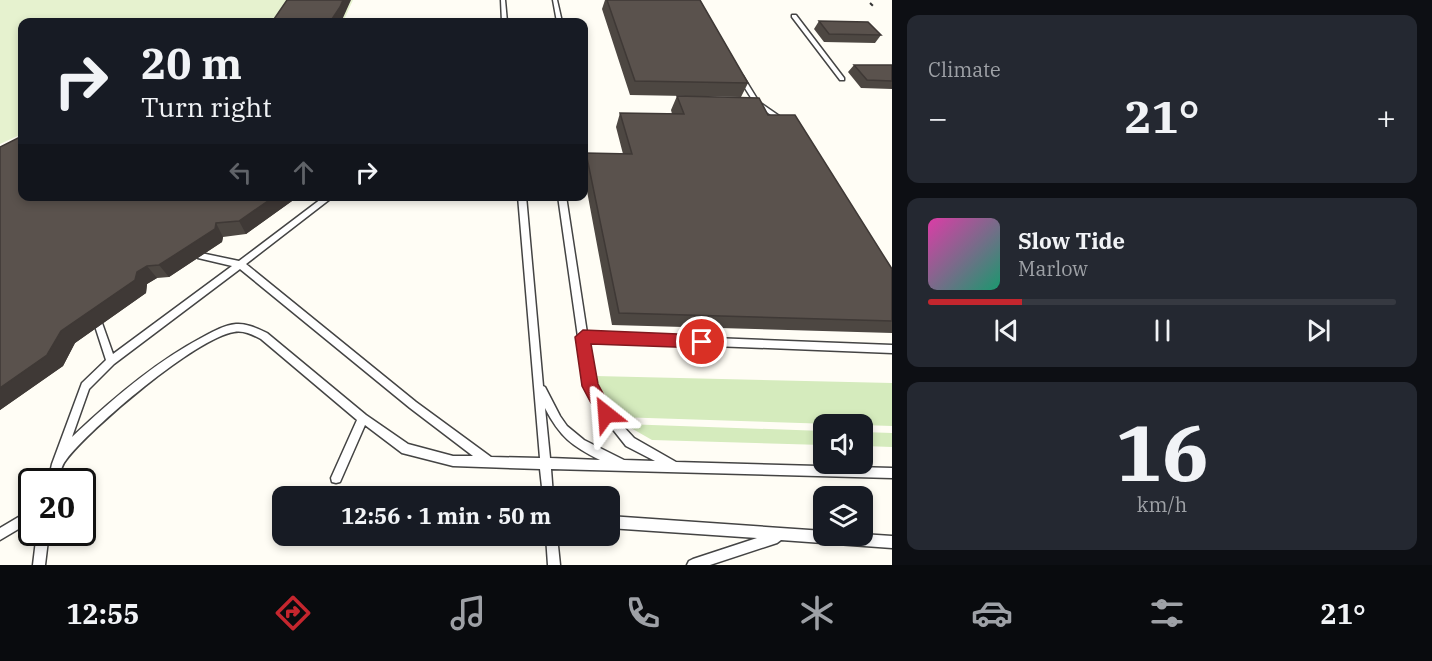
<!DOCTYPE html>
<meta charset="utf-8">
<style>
body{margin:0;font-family:"IBM Plex Serif",serif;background:#242831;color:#f1f3f6;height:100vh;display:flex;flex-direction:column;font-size:22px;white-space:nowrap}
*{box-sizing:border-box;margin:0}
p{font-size:20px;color:#9ea1a6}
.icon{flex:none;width:33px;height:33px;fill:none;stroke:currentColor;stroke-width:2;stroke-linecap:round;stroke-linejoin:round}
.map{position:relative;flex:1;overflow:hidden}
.details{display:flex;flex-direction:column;gap:15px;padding:15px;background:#0d0f14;width:540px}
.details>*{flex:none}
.guide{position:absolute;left:18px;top:18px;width:570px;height:183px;border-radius:12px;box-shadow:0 3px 9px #0003;background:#171b24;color:#f1f3f6;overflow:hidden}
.fabs{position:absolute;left:813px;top:414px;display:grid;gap:12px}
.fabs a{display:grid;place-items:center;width:60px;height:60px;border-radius:12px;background:#171b24;box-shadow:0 3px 9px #0003;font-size:30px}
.speed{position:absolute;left:18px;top:468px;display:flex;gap:12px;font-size:30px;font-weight:700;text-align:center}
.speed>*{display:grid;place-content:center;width:78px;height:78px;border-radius:50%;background:#171b24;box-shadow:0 3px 9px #0003;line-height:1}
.speed .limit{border:3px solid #111;border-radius:9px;background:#fff;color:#111}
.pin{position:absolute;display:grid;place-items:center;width:51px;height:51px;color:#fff;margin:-26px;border:3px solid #fff;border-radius:50%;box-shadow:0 2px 6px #0007}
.me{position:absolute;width:66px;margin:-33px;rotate:332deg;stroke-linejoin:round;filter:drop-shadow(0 0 4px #0008)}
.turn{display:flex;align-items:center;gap:21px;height:126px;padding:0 24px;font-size:27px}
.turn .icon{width:78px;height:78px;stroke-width:2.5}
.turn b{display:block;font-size:42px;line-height:51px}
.lanes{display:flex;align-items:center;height:57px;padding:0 24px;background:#0003;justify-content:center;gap:30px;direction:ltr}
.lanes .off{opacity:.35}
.big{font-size:45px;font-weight:700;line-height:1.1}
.details .card{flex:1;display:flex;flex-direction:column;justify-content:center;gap:9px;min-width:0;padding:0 21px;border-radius:12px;background:#242831}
.details .dial{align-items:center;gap:0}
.dial b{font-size:78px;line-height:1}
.song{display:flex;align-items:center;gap:18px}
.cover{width:72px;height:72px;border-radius:9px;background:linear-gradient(135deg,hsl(320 70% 55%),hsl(160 70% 35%))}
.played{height:6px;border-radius:3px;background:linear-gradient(90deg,#c4262e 20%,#363941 20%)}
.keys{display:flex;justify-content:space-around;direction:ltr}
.heat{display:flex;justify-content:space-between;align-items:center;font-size:33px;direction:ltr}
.trip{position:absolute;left:272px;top:486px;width:348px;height:60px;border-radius:12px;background:#171b24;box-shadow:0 3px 9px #0003;font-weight:700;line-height:60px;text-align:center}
.menu{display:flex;height:96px;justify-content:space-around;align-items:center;background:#090b0e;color:#9ea1a6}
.menu .icon{width:42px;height:42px}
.menu .current{color:#c4262e}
.menu b{font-size:27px;color:#f1f3f6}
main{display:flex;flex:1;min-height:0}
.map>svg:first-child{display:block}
.green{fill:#d5ebbd}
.pitch{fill:#e6f2cf}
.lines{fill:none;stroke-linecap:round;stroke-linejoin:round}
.service-casing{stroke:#444;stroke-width:3}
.path{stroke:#333;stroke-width:2;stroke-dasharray:4 2;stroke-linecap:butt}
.service{fill:#fff;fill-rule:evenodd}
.wall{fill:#4d4742}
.shaded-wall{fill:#3f3936}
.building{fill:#5a524d;stroke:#3f3936;stroke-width:1.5}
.route{fill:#c4262e;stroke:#7f191e;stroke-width:1.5}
</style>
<main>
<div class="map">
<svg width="892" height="565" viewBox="0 0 892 565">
<rect width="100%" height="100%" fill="#fffdf5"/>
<path class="green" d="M595,376L892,383V426L617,417L599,393Z
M624,424L823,431V445L652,440Z
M863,432L892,433V447L863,446Z"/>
<path class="pitch" d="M0,0H353L343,22H22V134L0,144Z"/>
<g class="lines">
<defs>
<path id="service" d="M501,0H505L507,22H502Z
M553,0H557L562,22H557Z
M792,15H796L844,78V80H840L792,17Z
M739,76H743L759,102L785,120V122H781L755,104L738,77Z
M325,196H334L246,264L416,402L491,457L540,458L518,196H526L543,386L545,387L560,416L567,426L584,440L624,460L655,461L626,446L603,417L585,386L558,196H566L587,333L892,345V353L588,341L595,385L609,411L634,438L676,462L892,468V478L551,469L553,496H543L540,469L453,466L402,453L365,425L340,482L336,483L332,482L331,478L357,420L261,339C253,335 244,330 234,332C196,338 90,428 66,460C61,466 60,474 58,482H48L52,464L82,383L106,360L95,326L96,323L99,322L102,323L113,354L232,266L198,258L197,256L198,254L201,253L239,261ZM240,269L410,408L473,456H453L408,444L366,415L267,333C258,329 247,323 236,324C224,325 212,332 201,338C154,363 111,400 72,437L89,389L114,364ZM545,408C560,437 572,446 600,460L550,458Z
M32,509V521L0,540V528Z
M609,516L824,531V536H862V534L892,536V548L781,540L777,543L710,565H687L689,561L693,559L757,538L609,528Z
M37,532H49L45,565H33Z
M546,536H557L560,565H548Z"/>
</defs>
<use href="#service" class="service-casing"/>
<path class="path" d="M870,3L873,6"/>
<use href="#service" class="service"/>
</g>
<path class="wall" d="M605,0H700L748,83L741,97L630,95L602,9Z
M819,21L881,35L875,43L824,42L814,29Z
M854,65H892V89L861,88L848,72Z
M677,96L768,115L892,269V333L612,325L584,175V161L586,153L623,154L616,127L620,113L672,114L671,110Z
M0,147L22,196H299L246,234L223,237L222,242L169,277L157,278L147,284L146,293L75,343L63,366L0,410Z"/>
<path class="shaded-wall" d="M343,0H351L342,20L341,22H330Z
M275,196H299L246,234L239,221Z
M216,223L223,237L222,242L169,277L159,265Z
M147,266L157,278L147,284L146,293L75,343L63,366L0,410V388L61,331L137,272Z"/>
<path class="building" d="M287,0H343L340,7L330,22H272Z
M607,0H700L748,83L635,81Z
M819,21L868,22L881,35L829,34Z
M854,65H892V81L867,80Z
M677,96L759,98L768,115H795L892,269V321L619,313L586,153L632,154L620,113L684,114Z
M22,136V196H275L239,221L216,223L215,229L159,265L147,266L137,272L135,280L61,331L47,355L0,388V147Z"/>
<path class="route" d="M583,330L702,335L709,342L702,348L591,344L598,384L614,414L611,420L606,422L600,420L582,386L575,337Z"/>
</svg>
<div class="fabs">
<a><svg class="icon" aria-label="sound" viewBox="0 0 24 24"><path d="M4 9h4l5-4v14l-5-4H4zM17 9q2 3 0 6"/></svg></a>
<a><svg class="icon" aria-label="layers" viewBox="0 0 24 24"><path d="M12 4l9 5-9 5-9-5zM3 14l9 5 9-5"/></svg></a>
</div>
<div class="speed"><div class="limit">20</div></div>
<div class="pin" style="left:702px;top:342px;background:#d93025"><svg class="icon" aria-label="arrive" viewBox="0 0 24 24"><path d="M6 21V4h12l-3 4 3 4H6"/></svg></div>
<svg class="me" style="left:606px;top:414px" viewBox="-20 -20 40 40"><path d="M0-17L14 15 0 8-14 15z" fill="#c4262e" stroke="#fff" stroke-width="4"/></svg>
<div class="trip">12:56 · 1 min · 50 m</div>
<div class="guide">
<div class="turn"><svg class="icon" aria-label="right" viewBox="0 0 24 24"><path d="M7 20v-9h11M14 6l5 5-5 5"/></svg><div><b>20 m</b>Turn right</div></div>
<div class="lanes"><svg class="icon off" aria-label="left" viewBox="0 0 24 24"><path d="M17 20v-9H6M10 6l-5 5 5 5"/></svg><svg class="icon off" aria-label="ahead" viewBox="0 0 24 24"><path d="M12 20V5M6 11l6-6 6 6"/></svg><svg class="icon" aria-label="right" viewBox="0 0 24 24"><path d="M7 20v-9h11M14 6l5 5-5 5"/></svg></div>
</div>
</div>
<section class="details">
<div class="card"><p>Climate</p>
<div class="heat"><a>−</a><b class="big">21°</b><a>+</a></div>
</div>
<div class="card">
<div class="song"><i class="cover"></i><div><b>Slow Tide</b><p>Marlow</p></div></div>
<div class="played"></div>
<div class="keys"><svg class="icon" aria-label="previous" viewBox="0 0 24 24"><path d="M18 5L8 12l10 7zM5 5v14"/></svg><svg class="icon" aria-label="pause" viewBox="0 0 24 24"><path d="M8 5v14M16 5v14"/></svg><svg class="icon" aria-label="next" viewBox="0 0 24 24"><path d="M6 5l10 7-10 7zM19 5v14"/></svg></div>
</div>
<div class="card dial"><b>16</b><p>km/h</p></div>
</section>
</main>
<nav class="menu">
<b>12:55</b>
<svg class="icon current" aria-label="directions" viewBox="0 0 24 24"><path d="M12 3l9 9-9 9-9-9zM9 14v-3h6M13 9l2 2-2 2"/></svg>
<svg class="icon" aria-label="music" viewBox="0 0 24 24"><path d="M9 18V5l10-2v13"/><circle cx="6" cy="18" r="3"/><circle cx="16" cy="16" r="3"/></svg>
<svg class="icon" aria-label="phone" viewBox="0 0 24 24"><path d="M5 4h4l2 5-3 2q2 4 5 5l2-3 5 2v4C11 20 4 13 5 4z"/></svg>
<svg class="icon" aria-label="climate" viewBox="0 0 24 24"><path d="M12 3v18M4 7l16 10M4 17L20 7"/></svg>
<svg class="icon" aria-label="car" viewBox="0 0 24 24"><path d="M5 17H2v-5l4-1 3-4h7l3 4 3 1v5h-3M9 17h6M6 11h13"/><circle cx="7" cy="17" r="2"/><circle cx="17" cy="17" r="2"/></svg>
<svg class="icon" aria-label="filters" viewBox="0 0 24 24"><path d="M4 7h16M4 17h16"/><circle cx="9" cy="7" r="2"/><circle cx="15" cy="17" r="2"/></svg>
<b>21°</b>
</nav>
